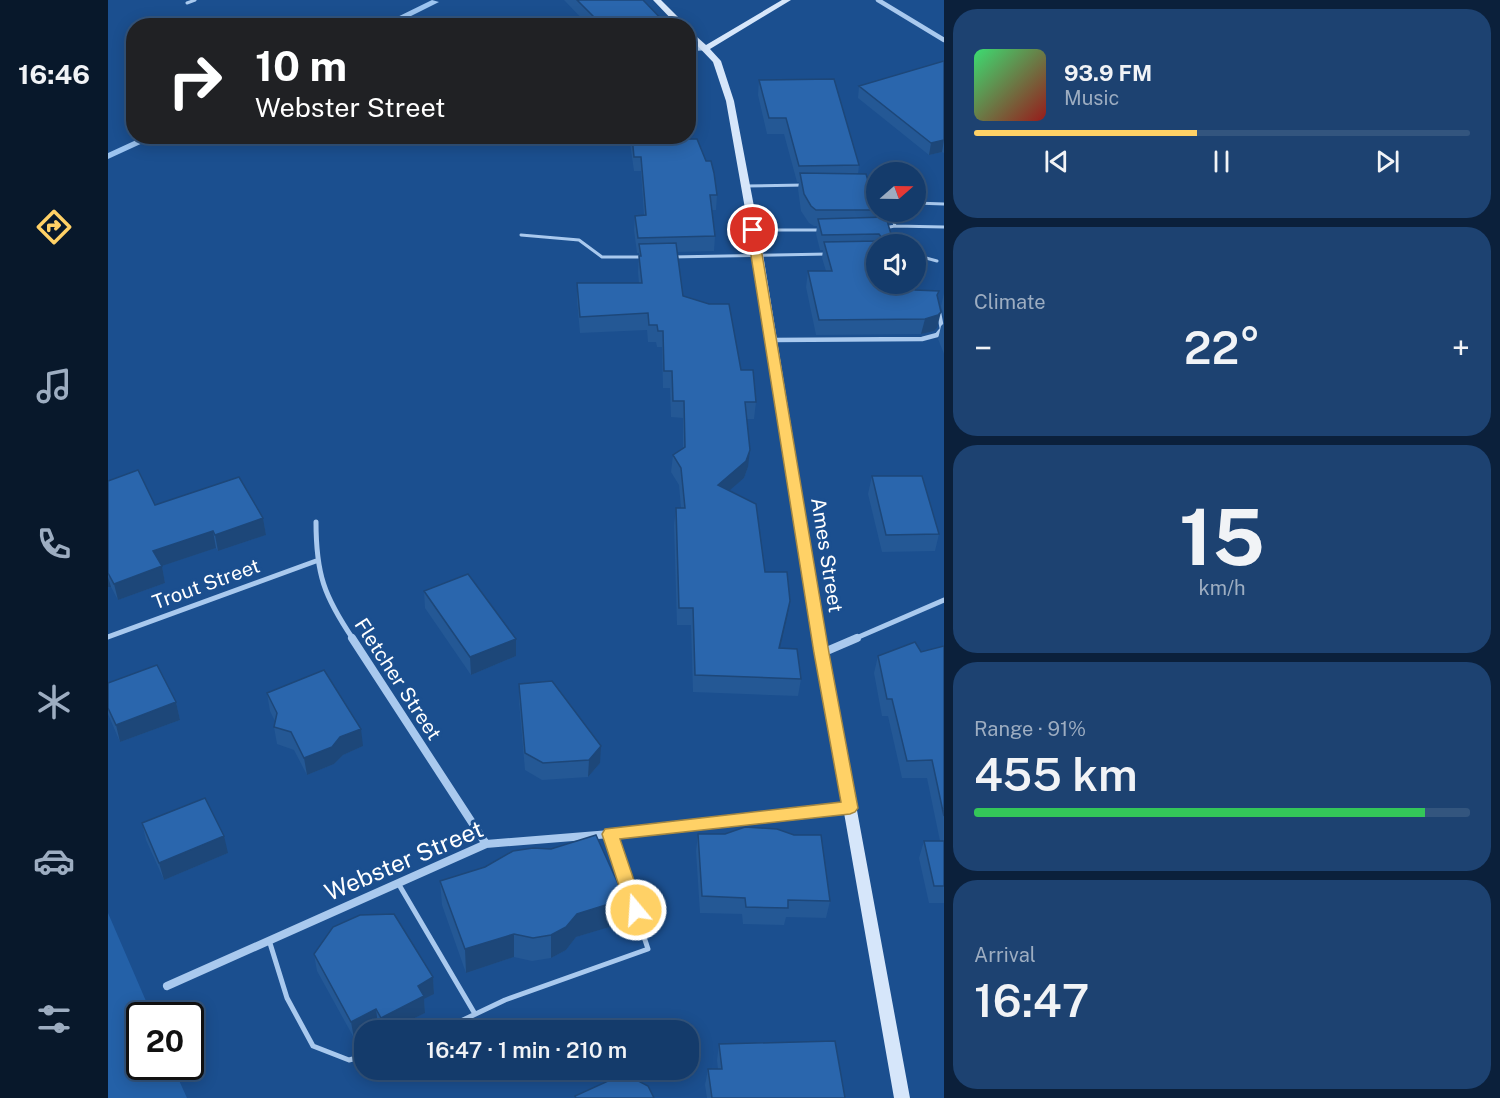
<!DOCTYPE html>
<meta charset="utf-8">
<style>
body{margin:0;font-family:"Public Sans",sans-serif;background:#1d4271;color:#f1f3f6;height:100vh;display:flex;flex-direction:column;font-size:22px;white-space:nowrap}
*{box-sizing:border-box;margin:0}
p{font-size:20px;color:#9dadc1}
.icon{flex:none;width:33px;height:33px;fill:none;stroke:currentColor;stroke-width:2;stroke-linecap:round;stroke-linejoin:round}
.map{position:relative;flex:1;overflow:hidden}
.drawer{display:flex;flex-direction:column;gap:9px;padding:9px;background:#0b203b;width:556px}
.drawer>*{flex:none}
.guide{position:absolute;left:18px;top:18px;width:570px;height:126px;border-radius:24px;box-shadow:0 3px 15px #0003,0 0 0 2px #33557e;background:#202124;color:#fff;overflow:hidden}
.needle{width:39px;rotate:70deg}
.controls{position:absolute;left:758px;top:162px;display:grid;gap:12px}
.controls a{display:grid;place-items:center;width:60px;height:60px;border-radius:50%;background:#143b6b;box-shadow:0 3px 15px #0003,0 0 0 2px #33557e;font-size:30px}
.speed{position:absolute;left:18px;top:1002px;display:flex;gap:12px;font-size:30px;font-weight:700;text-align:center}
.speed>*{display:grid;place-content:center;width:78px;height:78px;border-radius:50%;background:#143b6b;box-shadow:0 3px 15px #0003,0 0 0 2px #33557e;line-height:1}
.speed .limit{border:3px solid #111;border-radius:9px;background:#fff;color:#111}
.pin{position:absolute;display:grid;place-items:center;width:51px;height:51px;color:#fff;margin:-26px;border:3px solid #fff;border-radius:50%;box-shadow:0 2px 6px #0007}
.me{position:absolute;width:66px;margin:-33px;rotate:342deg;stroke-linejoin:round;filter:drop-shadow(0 0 4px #0008)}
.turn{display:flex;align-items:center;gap:21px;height:126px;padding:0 30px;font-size:27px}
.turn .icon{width:78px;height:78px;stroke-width:2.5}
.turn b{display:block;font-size:42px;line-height:51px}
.big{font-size:45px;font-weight:600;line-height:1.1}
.drawer .widget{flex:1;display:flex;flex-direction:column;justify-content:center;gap:9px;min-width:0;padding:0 21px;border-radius:24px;background:#1d4271}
.drawer .dial{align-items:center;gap:0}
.dial b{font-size:78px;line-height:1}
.song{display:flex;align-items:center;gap:18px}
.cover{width:72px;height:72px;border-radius:9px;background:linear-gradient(135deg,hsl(140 70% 55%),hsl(0 70% 35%))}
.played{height:6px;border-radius:3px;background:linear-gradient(90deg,#ffd166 45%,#33557e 45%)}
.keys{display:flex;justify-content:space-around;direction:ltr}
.heat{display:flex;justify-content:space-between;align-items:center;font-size:33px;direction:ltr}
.charge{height:9px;border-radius:4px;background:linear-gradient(90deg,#34c759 91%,#33557e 0)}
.trip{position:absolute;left:246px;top:1020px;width:345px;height:60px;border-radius:24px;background:#143b6b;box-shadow:0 3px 15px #0003,0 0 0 2px #33557e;font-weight:600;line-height:60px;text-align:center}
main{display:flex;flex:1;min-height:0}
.menu{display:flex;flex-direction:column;width:108px;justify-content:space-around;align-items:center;background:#08182b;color:#9dadc1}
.menu .icon{width:42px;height:42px}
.menu .current{color:#ffd166}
.menu b{font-size:27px;color:#f1f3f6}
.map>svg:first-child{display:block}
.green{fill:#2461a8}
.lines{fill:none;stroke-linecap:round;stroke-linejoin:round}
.stream{fill:#9cc4f0;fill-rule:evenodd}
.lane-far2{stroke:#a9c9ee;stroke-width:3}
.lane-far1{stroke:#a9c9ee;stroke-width:4.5}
.lane{stroke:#a9c9ee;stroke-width:5}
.street-far2{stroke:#a9c9ee;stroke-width:4.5}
.street-far1{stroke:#a9c9ee;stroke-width:5}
.street{stroke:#a9c9ee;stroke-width:8}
.secondary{fill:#d6e6fa;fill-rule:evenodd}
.wall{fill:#245895}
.shaded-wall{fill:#1d4779}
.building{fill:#2a66ad;stroke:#1d4779;stroke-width:1.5}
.route{fill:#ffd166;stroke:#a68842;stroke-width:1.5}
.labels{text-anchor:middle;stroke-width:6;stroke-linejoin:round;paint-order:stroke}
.street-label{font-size:20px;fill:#fff;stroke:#1b4f8f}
.near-street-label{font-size:24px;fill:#fff;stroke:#1b4f8f}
</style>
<main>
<nav class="menu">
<b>16:46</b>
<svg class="icon current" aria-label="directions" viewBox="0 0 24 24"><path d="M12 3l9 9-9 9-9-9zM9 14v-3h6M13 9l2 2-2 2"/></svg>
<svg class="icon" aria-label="music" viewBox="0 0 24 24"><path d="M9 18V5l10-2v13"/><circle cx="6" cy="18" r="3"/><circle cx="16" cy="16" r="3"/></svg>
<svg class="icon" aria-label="phone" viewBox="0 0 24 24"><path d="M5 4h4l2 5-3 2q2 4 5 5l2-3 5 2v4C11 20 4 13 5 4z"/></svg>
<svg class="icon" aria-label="climate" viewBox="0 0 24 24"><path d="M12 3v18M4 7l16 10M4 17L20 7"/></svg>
<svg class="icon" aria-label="car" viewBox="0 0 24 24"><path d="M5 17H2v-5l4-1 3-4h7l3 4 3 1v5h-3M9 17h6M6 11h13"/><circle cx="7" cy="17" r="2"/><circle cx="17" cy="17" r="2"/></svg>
<svg class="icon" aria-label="filters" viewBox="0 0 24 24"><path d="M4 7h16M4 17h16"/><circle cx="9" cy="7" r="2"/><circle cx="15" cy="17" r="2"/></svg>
</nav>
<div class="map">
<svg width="836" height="1098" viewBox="0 0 836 1098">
<rect width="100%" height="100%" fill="#1b4f8f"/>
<path class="green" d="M0,913L44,1015L32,1016V1066L65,1067L79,1098H0Z"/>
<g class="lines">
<path class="stream" d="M324,0L331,2L283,26H271Z
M37,136H50L0,159V153Z"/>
<path class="lane-far2" d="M79,3L87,0
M637,186L697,185
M807,203L836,204
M787,226L836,227
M776,228L787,226L783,212
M645,230H714
M413,235L471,240L494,257H534
M807,255L829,261
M564,257L720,254"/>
<path class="lane-far1" d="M665,340L814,339L829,335L834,329L831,313"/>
<path class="lane" d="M290,883L367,1014
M161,940L179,998L205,1046L241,1060L256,1056
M334,1030L397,1000L540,949L502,834"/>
<path class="street-far2" d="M770,0L836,40
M580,49L598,48"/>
<path class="street-far1" d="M208,522C208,574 216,596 245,639
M0,637L208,561
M746,639L836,600"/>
<path class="street" d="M244,638L378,844
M714,653L749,638
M59,986L378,844L502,834L742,808"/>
<path class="secondary" d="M545,0H553L579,26H570Z
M674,0H683L602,49L613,61L626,101L655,254L720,653L802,1098H786L708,653L645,254L618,101L605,62L580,36V29L598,45Z"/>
</g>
<path class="wall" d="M456,0H535L560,26H481Z
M836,61V153L834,152L821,155L750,98L751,86Z
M651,80L751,165L750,174L761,184H768V212H776L775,217L807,290L829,298V328L826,331L813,334L708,335L698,287L700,271H718L714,258L715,250H712L708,234L709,226H706L701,223L693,211L690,189L691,182H689L676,134H659L650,95Z
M521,136H578V139L609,195L608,210H604L607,236L606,251L569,252L575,296L633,370L648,402L646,419H639L640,467L636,478L621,490L657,572L679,618L672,648L693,679L690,696L585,692L583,625H569L566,525L568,508H573L571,485L563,472L565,455L575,448V418L563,417L562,388H555L554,347H549L548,342H540L539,330L472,333L469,300V283H531L530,272L531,253H529L526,230L527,216L536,215L533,171H526Z
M836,293V318L833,306Z
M836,323V354L830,339L833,326Z
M764,476L831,534L827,551L774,552L760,494Z
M0,481L47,505L155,518L158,535L110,551L108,548L54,566L57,583L10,600L3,587H0Z
M316,591L408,639V656L363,675L317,608Z
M836,646V903H821L811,858L816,841H832L819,778H794L780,716H774L766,673L770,656L813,652Z
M0,683L68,702L72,720L12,742L0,714Z
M411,684L492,763L480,777L434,780L417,770L411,701Z
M159,693L255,746L235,755L226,764L199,775L186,750L169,744L166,727L167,721L162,711Z
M34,823L120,853L56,880L38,840Z
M590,834L722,901L718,918L678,917L676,925L635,924L634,914L592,913L588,851Z
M332,881L515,923L468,937L458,950L443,958L424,961L406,957L358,973L334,905Z
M206,954L325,977L326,994L316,999L317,1013L282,1030H273L270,1025L256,1030V1033L246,1038L209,971Z
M611,1044L737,1098H599L597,1085L600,1069H610L609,1060Z"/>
<path class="shaded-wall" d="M836,140L834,152L821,155L823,143Z
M768,212H776L773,225L766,226Z
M833,312L829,328L826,331L813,334L817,319Z
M642,450L640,467L636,478L608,502L610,485Z
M155,518L158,535L110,551L107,535Z
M105,531L108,548L54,566L57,583L10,600L6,584L45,551Z
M0,577L3,587H0Z
M682,601L679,618L668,665L671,648Z
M408,639V656L363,675L362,657Z
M68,702L72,720L12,742L8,725Z
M253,729L255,746L235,755L226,764L199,775L196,758L232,737Z
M493,746L492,763L480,777L481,760Z
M116,836L120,853L56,880L51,863Z
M517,899L515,923L468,937L458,950L443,958V935L469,914Z
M406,934V957L358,973L357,949Z
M325,977L326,994L316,999L317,1013L282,1030H275L273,1018L310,986Z
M268,1009L270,1025L261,1030H256V1033L246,1038L243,1022Z"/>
<path class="building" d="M469,0H535L560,26H495Z
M836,61V140L823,143L751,86Z
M726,79L751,165L691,166L678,118H661L651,80Z
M524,136H578V139H589L598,161H603L606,173L609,195H602L607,236L530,238L527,216L538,215L533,157H526Z
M692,173L758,174L761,184H768V210H708L703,206L696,194Z
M778,217L785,241H794L795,244H768V284H806L807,290L831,291L829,295L833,312L830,315L817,319L711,320L700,271H724L716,242L771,241L774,238L771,234L714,235L710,219Z
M568,243L575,296L601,304H621L633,370H645L648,402H637L642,450L638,461L610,485L648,504L657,572H679L682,601L671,648L689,649L693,679L587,675L585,608H571L568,508H577L573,468L565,455L577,447L576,401H565L564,371H556L555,331H550L549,325H541L540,313L472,317L469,283H534L531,256H533L531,244Z
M30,470L47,505L131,477L155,518L107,535L105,531L45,551L54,566L6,584L0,573V481Z
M764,476H814L831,534L778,535Z
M360,574L408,639L362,657L316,591Z
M807,642L813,652L836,646V816L824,760L799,761L784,699H779L770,656Z
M49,665L68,702L8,725L0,708V683Z
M216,670L253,729L232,737L224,747L196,758L183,732L166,727L169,713L159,693Z
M444,681L493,746L481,760L435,763L417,753L411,684Z
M97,798L116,836L51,863L34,823Z
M637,827L669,829L686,835H713L722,901L680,900V908L638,907L637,898L594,896L590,834H617Z
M488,835L517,899L469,914L458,927L443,935L425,938L406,934L357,949L332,881L377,867L405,851L425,848L443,849Z
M816,841H836V886H826Z
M286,914L325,977L310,986L316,996L273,1018L268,1009L243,1022L206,954L225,927L252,915Z
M727,1041L737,1098H604L600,1069H614L611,1044Z
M511,1076H521L540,1086L546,1098H468L467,1096Z"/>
<path class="route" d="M645,227L650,230L721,653L750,808L747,812L742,814L512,839L536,910L534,915L528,918L522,915L519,910L494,834L497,829L733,802L706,653L639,230Z"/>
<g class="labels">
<g class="street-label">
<text transform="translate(719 555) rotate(81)" y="7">Ames Street</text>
<text transform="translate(98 584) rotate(-20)" y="7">Trout Street</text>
<text transform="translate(290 679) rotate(57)" y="7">Fletcher Street</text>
</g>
<g class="near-street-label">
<text transform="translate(296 861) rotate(-23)" y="8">Webster Street</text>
</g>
</g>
</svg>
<div class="controls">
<a><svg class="needle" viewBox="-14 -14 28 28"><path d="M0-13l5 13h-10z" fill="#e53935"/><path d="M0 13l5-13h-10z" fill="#9dadc1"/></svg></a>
<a><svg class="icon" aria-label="sound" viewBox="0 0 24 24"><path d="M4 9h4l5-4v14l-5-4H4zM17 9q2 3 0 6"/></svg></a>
</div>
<div class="speed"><div class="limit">20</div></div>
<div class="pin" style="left:645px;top:230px;background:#d93025"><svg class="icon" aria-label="arrive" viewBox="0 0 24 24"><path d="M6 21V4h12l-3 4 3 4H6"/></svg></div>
<svg class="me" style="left:528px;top:910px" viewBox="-20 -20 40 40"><circle r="17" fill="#ffd166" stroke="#fff" stroke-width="3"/><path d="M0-11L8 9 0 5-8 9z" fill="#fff"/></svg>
<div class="trip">16:47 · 1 min · 210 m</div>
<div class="guide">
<div class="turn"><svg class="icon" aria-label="right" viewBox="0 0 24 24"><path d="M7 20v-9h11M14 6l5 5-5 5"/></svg><div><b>10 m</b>Webster Street</div></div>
</div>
</div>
<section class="drawer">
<div class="widget">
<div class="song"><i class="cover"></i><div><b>93.9 FM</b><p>Music</p></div></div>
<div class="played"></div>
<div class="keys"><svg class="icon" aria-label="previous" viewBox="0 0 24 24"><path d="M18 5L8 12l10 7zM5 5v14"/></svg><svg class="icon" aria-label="pause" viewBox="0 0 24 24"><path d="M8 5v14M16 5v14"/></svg><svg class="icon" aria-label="next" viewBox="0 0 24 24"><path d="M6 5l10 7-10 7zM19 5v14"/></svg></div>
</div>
<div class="widget"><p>Climate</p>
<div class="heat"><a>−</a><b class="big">22°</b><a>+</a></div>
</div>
<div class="widget dial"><b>15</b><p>km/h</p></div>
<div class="widget"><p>Range · 91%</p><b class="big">455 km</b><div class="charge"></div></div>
<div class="widget"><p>Arrival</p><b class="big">16:47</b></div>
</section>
</main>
